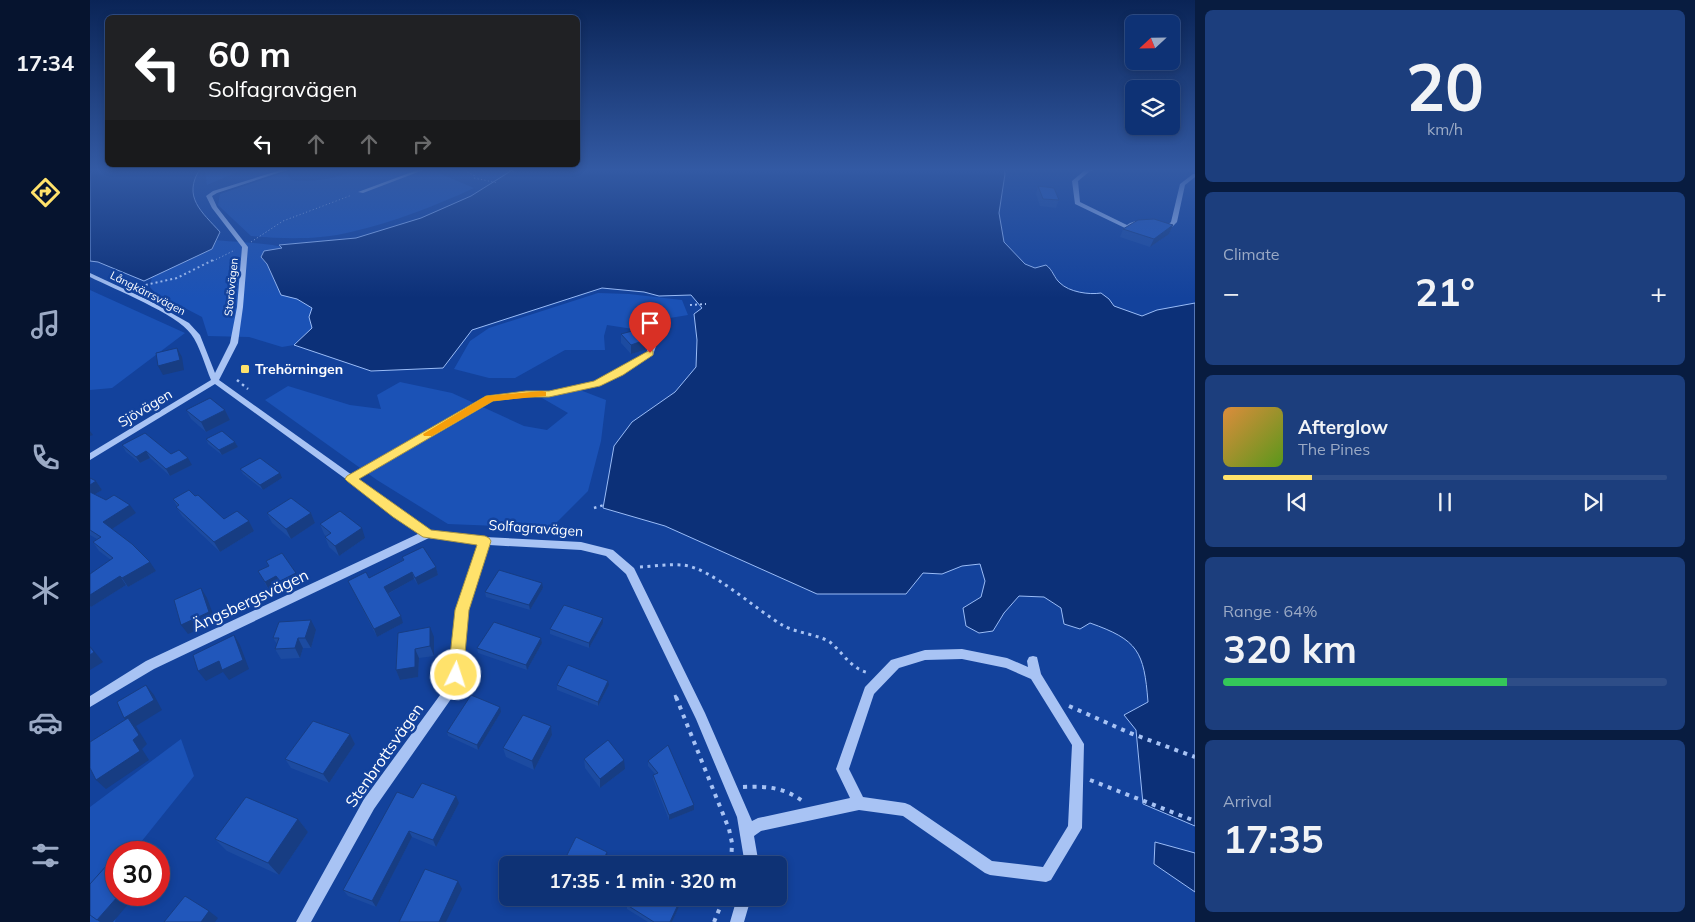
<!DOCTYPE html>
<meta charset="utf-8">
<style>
body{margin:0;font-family:Mulish,sans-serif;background:#1c3e7d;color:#f1f3f6;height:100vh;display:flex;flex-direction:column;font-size:19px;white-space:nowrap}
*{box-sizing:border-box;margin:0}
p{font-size:16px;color:#9baac5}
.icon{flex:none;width:28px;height:28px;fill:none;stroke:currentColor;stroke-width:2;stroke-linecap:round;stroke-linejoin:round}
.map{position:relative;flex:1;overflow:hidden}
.drawer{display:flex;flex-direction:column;gap:10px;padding:10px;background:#081c40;width:500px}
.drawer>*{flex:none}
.top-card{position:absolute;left:15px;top:15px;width:475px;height:152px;border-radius:8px;box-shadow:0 2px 8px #0003,0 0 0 1px #2e4d87;background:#202124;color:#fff;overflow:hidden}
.needle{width:32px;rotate:248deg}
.fabs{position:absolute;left:1035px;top:15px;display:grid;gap:10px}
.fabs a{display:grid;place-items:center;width:55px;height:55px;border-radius:8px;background:#0e3275;box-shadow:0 2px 8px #0003,0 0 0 1px #2e4d87;font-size:25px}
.speed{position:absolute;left:15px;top:841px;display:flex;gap:10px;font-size:25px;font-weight:700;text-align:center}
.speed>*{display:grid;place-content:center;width:65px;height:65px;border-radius:50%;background:#0e3275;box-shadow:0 2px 8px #0003,0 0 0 1px #2e4d87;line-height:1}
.speed .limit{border:8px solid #d22;background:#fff;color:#111}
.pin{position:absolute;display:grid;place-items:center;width:42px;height:42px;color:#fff;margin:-51px -21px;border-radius:50% 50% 50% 0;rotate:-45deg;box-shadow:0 0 5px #0007}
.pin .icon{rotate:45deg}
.me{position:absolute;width:55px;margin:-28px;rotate:4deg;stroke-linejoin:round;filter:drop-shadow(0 0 4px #0008)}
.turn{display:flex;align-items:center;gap:18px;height:105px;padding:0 20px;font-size:22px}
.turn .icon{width:65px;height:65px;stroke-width:2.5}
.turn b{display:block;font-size:35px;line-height:42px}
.lanes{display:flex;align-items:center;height:48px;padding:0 20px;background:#0003;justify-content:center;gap:25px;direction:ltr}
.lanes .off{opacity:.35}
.big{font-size:38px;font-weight:700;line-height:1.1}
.drawer .tile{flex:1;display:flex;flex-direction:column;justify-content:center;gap:8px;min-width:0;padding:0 18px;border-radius:8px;background:#1c3e7d}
.drawer .dial{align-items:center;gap:0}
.dial b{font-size:65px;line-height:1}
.song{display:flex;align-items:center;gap:15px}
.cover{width:60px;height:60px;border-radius:8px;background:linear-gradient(135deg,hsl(30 70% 55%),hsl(90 70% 35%))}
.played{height:5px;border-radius:2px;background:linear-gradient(90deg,#ffe26b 20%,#2e4d87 20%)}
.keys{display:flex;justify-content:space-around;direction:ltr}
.heat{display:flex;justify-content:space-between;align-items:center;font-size:28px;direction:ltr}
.charge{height:8px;border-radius:4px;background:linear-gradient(90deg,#34c759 64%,#2e4d87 0)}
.trip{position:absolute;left:409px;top:856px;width:288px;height:50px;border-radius:8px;background:#0e3275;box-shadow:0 2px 8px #0003,0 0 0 1px #2e4d87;font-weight:700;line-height:50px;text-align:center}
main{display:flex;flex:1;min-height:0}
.tab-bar{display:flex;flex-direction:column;width:90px;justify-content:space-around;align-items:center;background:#06142f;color:#9baac5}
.tab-bar .icon{width:35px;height:35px}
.tab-bar .current{color:#ffe26b}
.tab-bar b{font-size:22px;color:#f1f3f6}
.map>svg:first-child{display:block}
.green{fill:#1b52b6}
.water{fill:#0c3078;stroke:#9abcf7}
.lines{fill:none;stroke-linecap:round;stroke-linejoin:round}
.path-far4{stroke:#a8c3f4;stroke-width:1;stroke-dasharray:1 2.5;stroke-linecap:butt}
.path-far3{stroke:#a8c3f4;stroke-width:2;stroke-dasharray:2 3;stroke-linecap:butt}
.path-far2{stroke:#a8c3f4;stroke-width:2.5;stroke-dasharray:2.5 4;stroke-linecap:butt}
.path-far1{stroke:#a8c3f4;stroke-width:3;stroke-dasharray:3 4.5;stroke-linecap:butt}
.path{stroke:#a8c3f4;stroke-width:4;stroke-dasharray:4 5.5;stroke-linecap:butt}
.minor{fill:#a8c3f4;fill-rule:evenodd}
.wall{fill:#1c4ba1}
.shaded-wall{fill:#173d83}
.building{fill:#2157bb;stroke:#173d83}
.route{fill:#ffe26b;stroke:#a69346}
.slow{fill:#f59e0b}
.poi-dot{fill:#ffe26b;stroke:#13429c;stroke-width:2}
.labels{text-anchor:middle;stroke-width:5;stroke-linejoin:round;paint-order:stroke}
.far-street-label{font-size:11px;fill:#fff;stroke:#13429c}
.poi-label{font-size:14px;font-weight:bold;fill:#fff;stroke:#13429c;text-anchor:start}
.street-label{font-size:14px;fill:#fff;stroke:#13429c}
.near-street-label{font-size:16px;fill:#fff;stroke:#13429c}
</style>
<main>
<nav class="tab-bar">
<b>17:34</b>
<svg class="icon current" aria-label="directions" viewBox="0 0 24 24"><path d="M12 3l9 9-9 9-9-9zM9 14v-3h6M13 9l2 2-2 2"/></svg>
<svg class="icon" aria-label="music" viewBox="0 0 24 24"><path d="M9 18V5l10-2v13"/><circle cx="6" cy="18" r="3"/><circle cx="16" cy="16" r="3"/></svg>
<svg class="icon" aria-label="phone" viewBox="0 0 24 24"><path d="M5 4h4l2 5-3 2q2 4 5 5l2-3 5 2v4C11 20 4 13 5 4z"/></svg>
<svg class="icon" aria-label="climate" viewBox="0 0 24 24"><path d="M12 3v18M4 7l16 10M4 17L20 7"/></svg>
<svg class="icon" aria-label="car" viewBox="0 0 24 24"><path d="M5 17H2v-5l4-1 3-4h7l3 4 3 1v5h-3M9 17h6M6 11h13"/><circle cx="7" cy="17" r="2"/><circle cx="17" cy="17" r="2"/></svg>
<svg class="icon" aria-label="filters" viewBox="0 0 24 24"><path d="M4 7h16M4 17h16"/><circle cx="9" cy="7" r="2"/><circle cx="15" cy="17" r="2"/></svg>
</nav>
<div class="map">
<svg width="1105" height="922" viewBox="0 0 1105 922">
<rect width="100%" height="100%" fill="#13429c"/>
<path class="green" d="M119,169H154L117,185L115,171Z
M265,169H344L351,174L384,188C345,206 304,222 261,232C229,240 193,239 161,236L128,205L130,194L196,172L201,180C223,182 246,180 265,169Z
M127,240C140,242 187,243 193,248L174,251L171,257L177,264L191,295L207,299L222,308L219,317L222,328L204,345L192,347L159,337L118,336L112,317L91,306L71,300L60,287L62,276L122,249Z
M0,290L95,333L22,388L0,390Z
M508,293L539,294L592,300L598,315L568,320L569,333L517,325L514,336L515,350H475L425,378H399L364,369L380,341L399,328Z
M310,382L362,393L434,426L457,430L478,413L452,398L490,390L516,400L511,441L498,491L461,528L358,524L287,480L175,400L198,386L260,405L291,409L287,395Z
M91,739L104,776L43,852H26V895H29L25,922H0V807Z"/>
<path class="water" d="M0,169H110C92,197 112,212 130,232L122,249L54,281L8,262L0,261Z
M424,169H914L915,174L909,213L914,242L935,264L945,268L956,265C963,270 964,278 970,283C979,292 999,295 1011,293L1019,299L1024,306L1052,316L1067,310L1105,303V826L1053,804L1046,730L1034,715L1058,702C1054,651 1048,640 1000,623L990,629L974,624L971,608L954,597L929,596L914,613L903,631L889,633L876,626L873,608L891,597L895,581L890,564L872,566L852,574L833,573L816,594H727L575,526L513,508L524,446L542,422L585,392L606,367L607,340L604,314L612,308L601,295L569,296L554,292L512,288L382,330L353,368L281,371L204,345L222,328L219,317L222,308L207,299L191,295L177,264L171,257L174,251L192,248L189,245L266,238L331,218L381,196Z
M1065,842L1105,853V892L1064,864Z"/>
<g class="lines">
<path class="path-far4" d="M371,169L384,175V178L408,183
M419,171L424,172
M161,242L193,221L262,195
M123,261L145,250"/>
<path class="path-far3" d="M46,287L87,278L125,259
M600,305L616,304"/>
<path class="path-far2" d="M147,380L158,389
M504,508L514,505"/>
<path class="path-far1" d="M550,567C564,566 579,564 592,565C621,567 667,611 694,626C707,633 731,635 741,643C754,654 761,669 779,673
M585,695L586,698"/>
<path class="path" d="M586,697L639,829L642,843L641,865
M979,706L1040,733L1105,757
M1000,780L1105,821
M653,787C678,786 693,787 714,802
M624,922L634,898"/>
<path class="minor" d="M194,169H200L127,193L122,196L127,207L158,247L153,307L148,343L129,380L262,475L397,396L436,392H459L505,382L526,371L557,352L558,346L552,339L556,337H559L566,346L563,355L532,375L510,386L459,396H436L402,400L268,479L340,531L395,537L491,542L523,550L544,568L615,713L662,821L668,818L760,798L746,769L775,687L801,660L835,650L872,649L917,658L938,667L937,661L939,657L943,656L947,657L951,674L994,744L992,828L961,880L956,882L900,875L895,873L813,816L769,810L671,831L664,836L669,865H655L647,817L606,719L536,574L516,556L491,550L399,545L377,610L372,675L361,699L284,809L221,922H206L274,799L353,691L360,675L367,610L389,544L339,538L64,669L0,707V696L56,661L330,533L125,384L0,460V453L121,380C115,366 110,346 101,334C87,314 24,289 0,277V273L60,301L99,323L110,335L125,373L140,343L147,307L152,247L122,208L116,196L123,191ZM872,659L916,668L941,679L982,745L978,826L953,867L902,861L820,805L815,803L773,797L759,769L784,694L809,668L835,660Z
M330,169H336L273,193L268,192Z
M996,169H1006L1000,171L988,181L990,202L1037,225C1042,221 1052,219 1058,223L1057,224L1044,225L1039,228H1035L985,204L982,181Z
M1103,174H1105V177L1095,185L1087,222L1082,227H1068V225L1079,224L1081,222L1090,184Z
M647,898H661L654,922H640Z"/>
</g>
<path class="wall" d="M948,186L969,200L966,208L950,206L946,194Z
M1083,225L1079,234L1060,247L1030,237L1033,229Z
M531,334L555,340V350L541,354L531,343Z
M96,410H135L140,420L116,432L101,419Z
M116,439L145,442L148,447L132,455L118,444Z
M32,445L102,465L80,476L60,458L50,463L36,452Z
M150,469L192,478L173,490L153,474Z
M0,478L6,481L12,490L5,494L16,500L46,513L22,529L66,571L38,587L36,585L1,607L0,606V574L21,560L9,551L3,542L7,539L0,535Z
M83,499L134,519L159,521L164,531L130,552L92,516L86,507L87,506Z
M177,513H221L225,523L201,539L182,523Z
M230,524L275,538L249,556L239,547L235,537L236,536L234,534Z
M312,557L346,567L348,575L328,585L324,579L298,594L313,623L287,637L258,581L279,578L313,560Z
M176,561L211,583L195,591L192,586L180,592L168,571L178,566Z
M453,588L440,610L396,597L395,592Z
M513,618V623L499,648L460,634V629Z
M226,630L221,648H213L210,658L191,659L185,649L187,644L183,638Z
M308,633L344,637V656L329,658L328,677L310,680L306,670Z
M451,638L452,643L437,670L388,653L387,648Z
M467,685H519L508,706L467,690Z
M411,712L388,750L358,736L357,732Z
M461,726L462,735L444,770L416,757L413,748Z
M260,734L265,744L239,783L201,768L195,759Z
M494,759L535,769L510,788L495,768Z
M558,761L604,810L579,820L563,779V775L565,774L558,766Z
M323,798L369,803L346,847L322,837L286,907L258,896L253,890Z
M208,819L218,832L189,875L137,851L125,839Z
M481,898H501L498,906Z
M593,898L582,922H558L537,909V905Z"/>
<path class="shaded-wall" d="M1083,225L1079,234L1060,247L1064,239Z
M555,340V350L541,354V345Z
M87,348L92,357L94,370L73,375L68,366Z
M135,410L140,420L116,432L111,422Z
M0,431L3,435L0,436Z
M145,442L148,447L132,455L129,450Z
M56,451L60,458L50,463L46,457Z
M98,458L102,465L80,476L76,469Z
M190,473L192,478L173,490L170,485Z
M6,481L12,490L0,497V485Z
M40,505L46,513L19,531L13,522Z
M221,513L225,523L201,539L196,529Z
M159,521L164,531L130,552L124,542Z
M272,528L275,538L249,556L245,546Z
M60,562L66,571L38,587L32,578Z
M346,567L348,575L328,585L325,578Z
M322,572L324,579L297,594L294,587Z
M206,573L211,583L195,591L190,581Z
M30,576L36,585L1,607L0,606V595Z
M186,576L192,586L180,592L175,582Z
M452,583L453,588L440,610L439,605Z
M111,588L117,598L126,622L98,634L91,625Z
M311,616L313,623L287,637L284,629Z
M513,618V623L499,648V643Z
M221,620L226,630L221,648L215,638Z
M340,627L344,637V656L340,646Z
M144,635L150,645L159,669L139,680L133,672L116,681L108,671L129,661Z
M208,638L213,648L210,658L205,648Z
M451,638L452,643L437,670L436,665Z
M0,646L13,662L0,670Z
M325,649L329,658L328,677L310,680L306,670Z
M518,681L519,685L508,706V702Z
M56,685L64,695L72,710L46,726L57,744L52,749L59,760L16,789L6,780L43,740V727L34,718Z
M410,707L411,712L388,750L387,745Z
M461,726L462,735L444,770L442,761Z
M260,734L265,744L239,783L233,774Z
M534,760L535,769L510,788V779Z
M366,796L369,803L346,847L343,840Z
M604,805V810L579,820V815Z
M208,819L218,832L189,875L178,863Z
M319,831L322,837L286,907L282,901Z
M517,852L518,860L516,865H511Z
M368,881L372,889L356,922H349Z
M29,895H46L23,922H10L7,920Z
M497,898H501L498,906Z
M591,898H593L582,922H580Z
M119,911L128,918L125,922H111Z"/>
<path class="building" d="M948,186L964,188L969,200L953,199Z
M1064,219L1083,225L1064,239L1033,229L1048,220Z
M546,330L555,340L541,345L531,334Z
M87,348L90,360L68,366L66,353Z
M120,398L135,410L111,422L96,410Z
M132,431L145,442L129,450L116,439Z
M55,433L81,454L89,450L98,458L76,469L56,451L46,457L32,445Z
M170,458L190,473L170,485L150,469Z
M0,478L6,481L0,485Z
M99,490L105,496L108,495L134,519L147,511L159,521L124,542L86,507L89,505L83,499Z
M0,492L16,500L24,495L40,505L13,522L42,544L60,562L32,578L30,576L0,595V574L23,558L3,542L11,537L0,530Z
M201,498L221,513L196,529L177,513Z
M250,511L272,528L245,546L235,537L241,533L230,524Z
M333,547L346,567L325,578L322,572L294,587L311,616L284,629L258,581L276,572L279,578L314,560L312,557Z
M192,553L206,573L190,581L186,576L175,582L168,571L179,566L176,561Z
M409,570L452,583L439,605L395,592Z
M111,588L119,612L91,625L84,600Z
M474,605L513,618L499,643L460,629Z
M221,620L215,638H208L205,648L185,649L189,638H183L189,622Z
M404,622L451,638L436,665L387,648Z
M340,627V646L325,649V667L306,670L308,633Z
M144,635L153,660L132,670L129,661L108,671L103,655Z
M0,647L4,652L0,655Z
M478,665L518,681L508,702L467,685Z
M56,685L64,700L34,718L27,702Z
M381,695L410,707L387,745L357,732Z
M433,715L461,726L442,761L413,748Z
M38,718L49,735L43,740L50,751L6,780L0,768V742Z
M223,721L260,734L233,774L195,759Z
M518,740L534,760L510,779L494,759Z
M578,745L604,805L579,815L563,775L568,773L558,761Z
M332,783L366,796L343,840L319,831L282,901L253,890L307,792L323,798Z
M156,797L208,819L178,863L125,839Z
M486,837L517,852L511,865H472Z
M26,855V895H29L7,920L0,915V884Z
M586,856L601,865H582Z
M335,869L368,881L349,922H309Z
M95,896L119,911L111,922H74Z
M540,898H591L580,922H564L537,905Z"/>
<linearGradient id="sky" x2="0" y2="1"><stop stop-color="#0a2456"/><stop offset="0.57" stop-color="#335aa4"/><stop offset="1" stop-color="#335aa4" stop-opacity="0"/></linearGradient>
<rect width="1105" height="298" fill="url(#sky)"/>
<path class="route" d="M560,350L563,351V355L533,375L510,386L459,397H436L403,401L269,479L341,530L395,536L399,538L401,541L379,610L373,675L371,679L366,681L360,679L358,675L365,610L387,545L333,537L303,517L257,481L255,479L257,476L396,396L436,391H459L504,381Z"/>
<path class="slow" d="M452,391L456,392V396L403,401L342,436H334L333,434L396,396Z"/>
<rect class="poi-dot" x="150" y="364" width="10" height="10" rx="2.5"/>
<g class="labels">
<g class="far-street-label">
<text transform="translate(141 287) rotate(-84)" y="4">Storövägen</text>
<text transform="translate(58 293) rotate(27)" y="4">Långkärrsvägen</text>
</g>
<g class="poi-label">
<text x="165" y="374">Trehörningen</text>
</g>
<g class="street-label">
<text transform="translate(55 408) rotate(-31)" y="5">Sjövägen</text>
<text transform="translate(446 528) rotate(4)" y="5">Solfagravägen</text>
</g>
<g class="near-street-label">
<text transform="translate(160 600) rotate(-25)" y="6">Ängsbergsvägen</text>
<text transform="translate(294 755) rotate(-55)" y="6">Stenbrottsvägen</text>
</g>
</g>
</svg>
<div class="fabs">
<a><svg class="needle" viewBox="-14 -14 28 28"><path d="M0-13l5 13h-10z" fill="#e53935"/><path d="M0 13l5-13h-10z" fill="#9baac5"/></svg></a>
<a><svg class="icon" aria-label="layers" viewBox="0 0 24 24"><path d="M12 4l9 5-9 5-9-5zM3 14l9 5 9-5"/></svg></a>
</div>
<div class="speed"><div class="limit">30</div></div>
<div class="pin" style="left:560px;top:353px;background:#d93025"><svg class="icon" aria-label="arrive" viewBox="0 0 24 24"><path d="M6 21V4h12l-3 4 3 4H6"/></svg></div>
<svg class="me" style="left:366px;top:675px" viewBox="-20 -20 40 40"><circle r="17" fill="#ffe26b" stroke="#fff" stroke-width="3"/><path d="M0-11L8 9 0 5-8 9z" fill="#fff"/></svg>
<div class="trip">17:35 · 1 min · 320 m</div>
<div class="top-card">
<div class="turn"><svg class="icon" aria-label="left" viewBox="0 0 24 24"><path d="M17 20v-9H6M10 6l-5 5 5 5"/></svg><div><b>60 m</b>Solfagravägen</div></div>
<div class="lanes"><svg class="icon" aria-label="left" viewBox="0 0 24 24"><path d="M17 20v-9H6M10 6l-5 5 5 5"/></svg><svg class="icon off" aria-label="ahead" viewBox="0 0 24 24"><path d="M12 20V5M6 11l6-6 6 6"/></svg><svg class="icon off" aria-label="ahead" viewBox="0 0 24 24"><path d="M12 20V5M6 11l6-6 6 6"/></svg><svg class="icon off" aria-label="right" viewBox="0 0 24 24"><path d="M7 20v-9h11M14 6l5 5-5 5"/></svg></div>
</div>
</div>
<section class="drawer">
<div class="tile dial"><b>20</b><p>km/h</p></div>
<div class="tile"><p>Climate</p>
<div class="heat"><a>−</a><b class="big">21°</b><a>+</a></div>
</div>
<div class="tile">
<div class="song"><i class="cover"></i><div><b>Afterglow</b><p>The Pines</p></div></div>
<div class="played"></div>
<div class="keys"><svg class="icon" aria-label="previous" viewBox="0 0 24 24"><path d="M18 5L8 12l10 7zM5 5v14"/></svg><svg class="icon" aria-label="pause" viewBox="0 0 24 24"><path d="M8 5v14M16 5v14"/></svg><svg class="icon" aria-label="next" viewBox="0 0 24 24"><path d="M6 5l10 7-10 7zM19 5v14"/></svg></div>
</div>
<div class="tile"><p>Range · 64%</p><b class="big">320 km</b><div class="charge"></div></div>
<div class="tile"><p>Arrival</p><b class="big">17:35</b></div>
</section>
</main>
